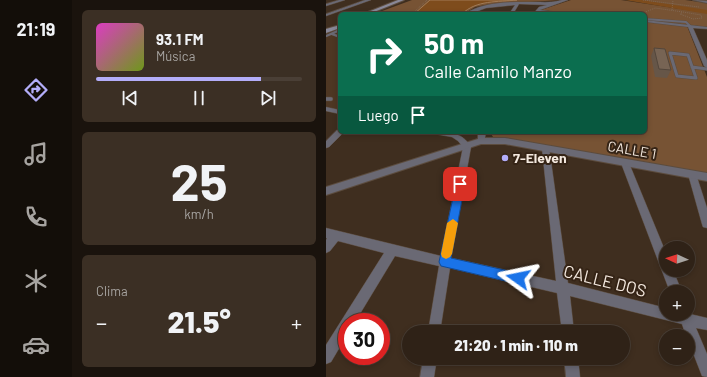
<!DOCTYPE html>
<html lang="es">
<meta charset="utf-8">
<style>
body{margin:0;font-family:Barlow,sans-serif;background:#3b2f24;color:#f1f3f6;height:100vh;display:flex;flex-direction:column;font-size:15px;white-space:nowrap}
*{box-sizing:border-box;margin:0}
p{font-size:13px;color:#a7a4a1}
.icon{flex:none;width:22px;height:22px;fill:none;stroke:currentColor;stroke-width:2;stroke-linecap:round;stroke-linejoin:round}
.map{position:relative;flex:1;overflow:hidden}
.panel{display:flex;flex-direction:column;gap:10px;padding:10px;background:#1a130d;width:254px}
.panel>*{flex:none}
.hud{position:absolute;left:12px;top:12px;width:309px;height:122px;border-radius:6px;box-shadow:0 2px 6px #0003,0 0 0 1px #4a3f36;background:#0b6e4f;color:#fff;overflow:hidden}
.needle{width:26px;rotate:273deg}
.buttons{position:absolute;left:333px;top:241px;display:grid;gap:8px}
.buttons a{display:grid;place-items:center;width:36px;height:36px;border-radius:50%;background:#2f2217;box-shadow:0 2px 6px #0003,0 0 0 1px #4a3f36;font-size:20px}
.speed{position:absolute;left:12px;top:313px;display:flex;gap:8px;font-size:20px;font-weight:700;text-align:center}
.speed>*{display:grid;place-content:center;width:52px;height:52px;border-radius:50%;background:#2f2217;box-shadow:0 2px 6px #0003,0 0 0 1px #4a3f36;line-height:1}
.speed .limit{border:6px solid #d22;background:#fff;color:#111}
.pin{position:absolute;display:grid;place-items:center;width:34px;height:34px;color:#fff;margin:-17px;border-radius:8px;box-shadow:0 2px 6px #0006}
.me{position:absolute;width:44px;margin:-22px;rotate:282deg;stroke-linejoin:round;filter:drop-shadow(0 0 3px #0008)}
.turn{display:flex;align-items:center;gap:14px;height:84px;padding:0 20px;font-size:18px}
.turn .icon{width:52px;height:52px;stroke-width:2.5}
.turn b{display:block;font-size:28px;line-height:34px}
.then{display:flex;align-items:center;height:38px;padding:0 20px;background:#0003;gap:8px;font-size:15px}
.big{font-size:30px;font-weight:800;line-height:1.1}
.panel .tile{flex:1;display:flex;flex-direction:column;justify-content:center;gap:6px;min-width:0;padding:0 14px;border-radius:6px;background:#3b2f24}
.panel .dial{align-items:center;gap:0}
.dial b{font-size:52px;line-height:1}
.song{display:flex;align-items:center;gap:12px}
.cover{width:48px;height:48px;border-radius:6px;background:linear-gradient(135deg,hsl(310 70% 55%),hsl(80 70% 35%))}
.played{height:4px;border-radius:2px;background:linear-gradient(90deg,#b3adf9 80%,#4a3f36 80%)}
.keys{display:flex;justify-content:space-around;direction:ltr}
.heat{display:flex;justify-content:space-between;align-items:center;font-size:22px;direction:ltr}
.trip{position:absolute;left:76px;top:325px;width:228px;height:40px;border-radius:20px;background:#2f2217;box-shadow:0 2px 6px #0003,0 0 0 1px #4a3f36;font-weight:800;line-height:40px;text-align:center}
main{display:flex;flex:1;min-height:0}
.tab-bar{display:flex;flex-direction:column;width:72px;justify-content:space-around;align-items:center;background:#130e09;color:#a7a4a1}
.tab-bar .icon{width:28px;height:28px}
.tab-bar .active{color:#b3adf9}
.tab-bar b{font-size:18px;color:#f1f3f6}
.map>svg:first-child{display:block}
.built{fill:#4e3723}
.green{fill:#775334}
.water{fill:#7e4c1c;stroke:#a17b56}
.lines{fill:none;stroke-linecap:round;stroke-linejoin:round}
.river{fill:#7e4c1c;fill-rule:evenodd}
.service-far2-casing{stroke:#5c4c3e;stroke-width:2.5}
.service-far1-casing{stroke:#5c4c3e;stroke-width:4}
.service-casing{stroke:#5c4c3e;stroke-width:4.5}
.minor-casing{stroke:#5c4c3e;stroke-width:1}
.tertiary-casing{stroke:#5c4c3e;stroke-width:2}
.secondary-casing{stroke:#5c4c3e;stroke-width:2}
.path{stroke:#8c7d71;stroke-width:1;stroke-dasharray:0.5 1.5;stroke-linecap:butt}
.service-far2{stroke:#6a6974;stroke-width:2}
.service-far1{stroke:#6a6974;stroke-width:3}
.service{stroke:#6a6974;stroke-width:3.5}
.minor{fill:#6a6974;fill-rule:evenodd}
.tertiary{fill:#6a6974;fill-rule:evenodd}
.secondary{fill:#898898;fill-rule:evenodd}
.wall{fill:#665648}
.building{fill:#776454;stroke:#53463b}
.route{fill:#1a73e8;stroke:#114b97}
.slow{fill:#f59e0b}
.poi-dot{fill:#b3adf9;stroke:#352416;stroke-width:1.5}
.labels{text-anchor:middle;stroke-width:4;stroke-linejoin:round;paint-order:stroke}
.street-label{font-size:14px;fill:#f4e9df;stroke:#352416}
.poi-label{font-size:14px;font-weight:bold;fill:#f4e9df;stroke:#352416;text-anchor:start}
.near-street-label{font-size:17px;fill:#f4e9df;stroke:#352416}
</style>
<main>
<nav class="tab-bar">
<b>21:19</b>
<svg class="icon active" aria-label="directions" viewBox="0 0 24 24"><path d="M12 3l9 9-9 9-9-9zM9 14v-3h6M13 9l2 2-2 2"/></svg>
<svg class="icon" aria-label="music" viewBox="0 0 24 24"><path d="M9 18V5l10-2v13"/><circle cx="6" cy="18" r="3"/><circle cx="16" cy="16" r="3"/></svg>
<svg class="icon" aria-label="phone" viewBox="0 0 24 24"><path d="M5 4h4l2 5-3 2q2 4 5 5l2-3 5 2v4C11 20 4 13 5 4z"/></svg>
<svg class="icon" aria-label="climate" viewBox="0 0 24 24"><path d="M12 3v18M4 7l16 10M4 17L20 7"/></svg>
<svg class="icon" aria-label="car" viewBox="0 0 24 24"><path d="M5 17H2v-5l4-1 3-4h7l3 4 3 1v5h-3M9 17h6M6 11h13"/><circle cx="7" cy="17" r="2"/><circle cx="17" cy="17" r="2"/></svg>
</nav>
<section class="panel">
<div class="tile">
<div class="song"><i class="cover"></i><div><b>93.1 FM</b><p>Música</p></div></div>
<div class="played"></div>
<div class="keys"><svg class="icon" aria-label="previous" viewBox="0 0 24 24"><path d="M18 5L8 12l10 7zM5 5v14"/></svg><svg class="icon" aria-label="pause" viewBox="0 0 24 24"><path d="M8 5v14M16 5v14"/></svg><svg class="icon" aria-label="next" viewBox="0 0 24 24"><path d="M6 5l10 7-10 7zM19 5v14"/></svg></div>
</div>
<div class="tile dial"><b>25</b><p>km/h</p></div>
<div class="tile"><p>Clima</p>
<div class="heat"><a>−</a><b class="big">21.5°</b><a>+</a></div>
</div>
</section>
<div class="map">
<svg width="381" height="377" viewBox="0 0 381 377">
<rect width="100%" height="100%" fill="#3f2e1f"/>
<path class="built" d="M14,27V110L0,107V32Z"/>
<path class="green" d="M86,0H234L159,5L149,7L138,14H48Z
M245,0H295L381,13V27L319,20V14H251L215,10Z
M310,0H359L381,3V11Z
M319,22L361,26L381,77V174L167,137L164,132H319Z"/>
<path class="water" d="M104,0H191C172,2 150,0 136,14H88Z"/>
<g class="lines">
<path class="river" d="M299,0H315L381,10V14Z"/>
<defs>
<path id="service-far2" d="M319,19L360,22L364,26
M6,34L14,37
M0,36L14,30"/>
<path id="service-far1" d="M344,53L362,55L370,78L351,76Z
M366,67L381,69"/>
<path id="service" d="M0,99H5"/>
<path id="minor" d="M13,0H19L0,6V4Z
M39,0H45L0,16V14Z
M236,0H242L214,10L248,14L213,12L211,14H207L213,7L221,5L193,4L187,14H183L189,5L160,8L144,14H139C157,1 187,2 208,2C218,2 226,3 236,0Z
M319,20L381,27V29L367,28L381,60V68L378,66L362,27L319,22Z
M0,107L14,110V114L0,111Z
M11,130H14V132H18L3,147L0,148V141Z
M108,132C124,132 136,132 145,147L125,258L230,281L216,149L220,146L223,147L242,283L340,308V314H362V309L364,314L381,318V330L370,328L381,354V377L376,376L362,340V336H360L356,324L244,296L248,332H236L231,293L124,268L114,332H102L113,266L69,256L29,322H21V335L5,362L0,364V345L58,253L12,241L4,251L0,253V240L1,238H0V228L115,256L137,147L132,141L126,137L109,134Z
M152,132H160L158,143H152Z
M299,160L303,163L340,253V270H347L356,292H344L295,163Z
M366,171L370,174L381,208V228L377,227L376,224L362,174Z
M97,358H111L108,377H94Z
M238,358H252L254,377H240Z"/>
<path id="tertiary" d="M367,0L381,1V3Z
M155,138H179L381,173V181L179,144H155L0,195V187Z"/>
<path id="secondary" d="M72,0H78L43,14H37Z
M14,25V28L0,33V29Z"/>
</defs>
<use href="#service-far2" class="service-far2-casing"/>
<use href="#service-far1" class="service-far1-casing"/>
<use href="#service" class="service-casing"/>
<use href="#minor" class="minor-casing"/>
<use href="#tertiary" class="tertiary-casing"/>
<use href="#secondary" class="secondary-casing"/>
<path class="path" d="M317,0L373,7
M346,10L347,0
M357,12L375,15L376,18L367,19L354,14Z
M86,14L101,0
M315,14L329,8L357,12"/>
<use href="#service-far2" class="service-far2"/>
<use href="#service-far1" class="service-far1"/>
<use href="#service" class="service"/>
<use href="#minor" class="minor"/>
<use href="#tertiary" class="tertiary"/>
<use href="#secondary" class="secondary"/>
</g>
<path class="wall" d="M328,48L345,70L341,78L329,77L325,56Z"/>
<path class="building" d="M328,48L339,49L345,70L333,69Z"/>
<path class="route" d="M134,181L139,184L125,258L192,273L196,274L198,278L196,283L192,284L115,266L113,262L130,184Z"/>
<path class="slow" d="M127,219L132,223L126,254L124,257L120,259L116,257L115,254L121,223Z"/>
<circle class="poi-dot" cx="179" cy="158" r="4"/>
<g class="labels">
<g class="street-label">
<text transform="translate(306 150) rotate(10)" y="5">CALLE 1</text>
</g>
<g class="poi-label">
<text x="187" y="163">7-Eleven</text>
</g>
<g class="near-street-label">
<text transform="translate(279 281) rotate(14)" y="6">CALLE DOS</text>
</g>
</g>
</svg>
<div class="buttons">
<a><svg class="needle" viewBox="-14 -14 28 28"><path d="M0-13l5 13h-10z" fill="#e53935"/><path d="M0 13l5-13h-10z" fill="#a7a4a1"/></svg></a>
<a>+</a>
<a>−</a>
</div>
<div class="speed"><div class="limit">30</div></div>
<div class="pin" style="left:134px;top:184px;background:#d93025"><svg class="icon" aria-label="arrive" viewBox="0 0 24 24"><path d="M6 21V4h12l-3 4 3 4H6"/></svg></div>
<svg class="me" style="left:192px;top:278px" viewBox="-20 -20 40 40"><path d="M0-17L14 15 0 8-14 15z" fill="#1a73e8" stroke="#fff" stroke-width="4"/></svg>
<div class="trip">21:20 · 1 min · 110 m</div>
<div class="hud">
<div class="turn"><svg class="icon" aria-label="right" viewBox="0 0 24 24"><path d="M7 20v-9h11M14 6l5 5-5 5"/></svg><div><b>50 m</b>Calle Camilo Manzo</div></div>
<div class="then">Luego<svg class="icon" aria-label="arrive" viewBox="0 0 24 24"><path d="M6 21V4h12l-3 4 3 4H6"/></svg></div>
</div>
</div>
</main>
